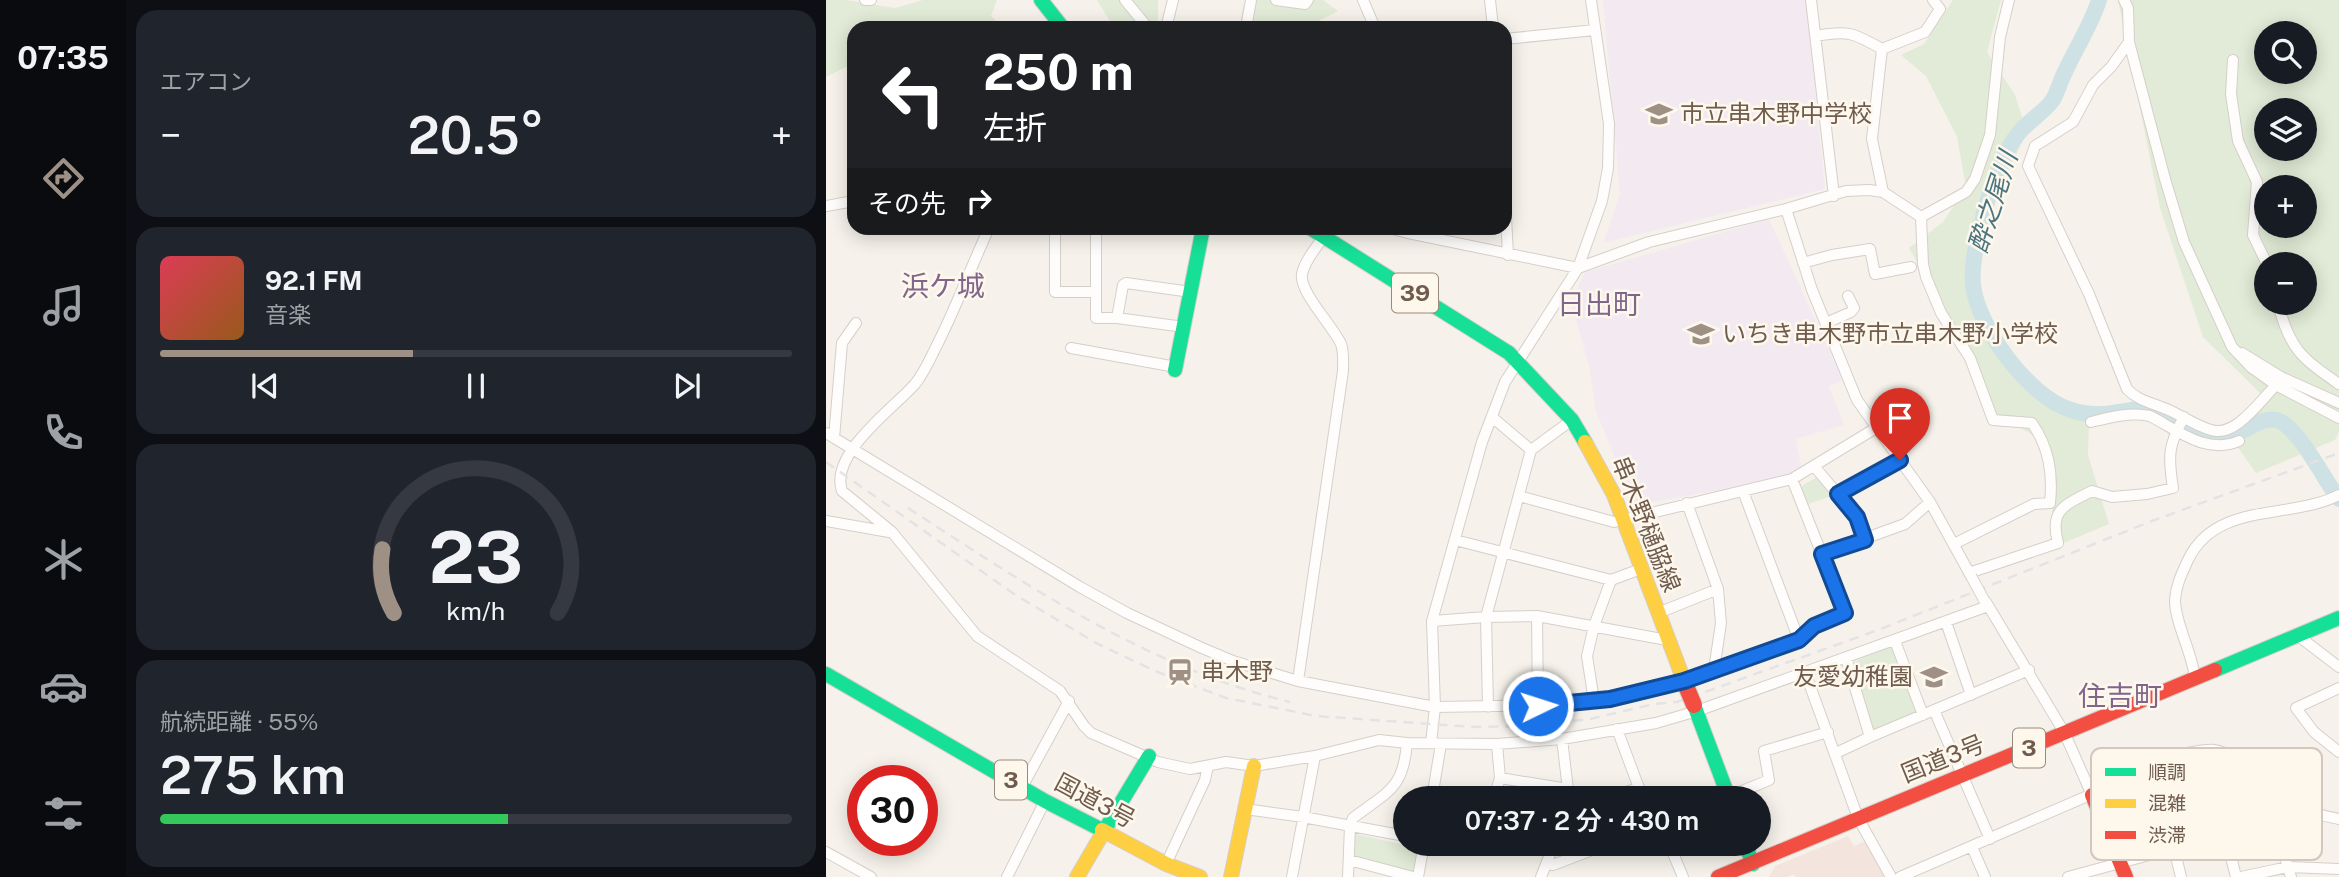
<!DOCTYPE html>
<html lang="ja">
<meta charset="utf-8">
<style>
body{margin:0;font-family:"Public Sans","Noto Sans JP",sans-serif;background:#20242c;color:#f1f3f6;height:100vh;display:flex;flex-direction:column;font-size:26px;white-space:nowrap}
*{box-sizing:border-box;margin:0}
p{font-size:23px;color:#9ea1a6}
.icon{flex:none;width:38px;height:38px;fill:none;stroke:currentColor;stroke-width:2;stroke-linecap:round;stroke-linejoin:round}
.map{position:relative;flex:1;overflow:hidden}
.panel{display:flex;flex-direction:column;gap:10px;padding:10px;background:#0d0f14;width:700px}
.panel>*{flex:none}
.hud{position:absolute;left:21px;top:21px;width:665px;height:214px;border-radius:21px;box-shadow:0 4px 18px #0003;background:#202124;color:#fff;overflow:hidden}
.buttons{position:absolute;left:1428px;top:21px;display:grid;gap:14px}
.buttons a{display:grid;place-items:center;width:63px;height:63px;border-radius:50%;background:#171b24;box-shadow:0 4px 18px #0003;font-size:35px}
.speed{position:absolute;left:21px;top:765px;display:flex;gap:14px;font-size:35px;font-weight:700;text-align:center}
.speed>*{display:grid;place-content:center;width:91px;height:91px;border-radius:50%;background:#171b24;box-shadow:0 4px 18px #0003;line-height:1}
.speed .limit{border:10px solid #d22;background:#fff;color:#111}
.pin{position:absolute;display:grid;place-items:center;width:60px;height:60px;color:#fff;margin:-72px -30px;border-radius:50% 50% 50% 0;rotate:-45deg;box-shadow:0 0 7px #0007}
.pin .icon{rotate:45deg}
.me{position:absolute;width:77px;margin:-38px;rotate:86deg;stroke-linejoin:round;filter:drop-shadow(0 0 5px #0008)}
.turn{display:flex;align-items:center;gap:24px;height:147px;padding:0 21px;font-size:32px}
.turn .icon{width:91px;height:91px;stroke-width:2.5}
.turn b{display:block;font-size:49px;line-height:60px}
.then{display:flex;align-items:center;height:66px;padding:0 21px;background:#0003;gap:14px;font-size:26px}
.big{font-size:52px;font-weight:600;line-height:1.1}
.panel .widget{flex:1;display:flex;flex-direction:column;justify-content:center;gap:10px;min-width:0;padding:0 24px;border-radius:21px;background:#20242c}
.panel .dial{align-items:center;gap:0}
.dial svg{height:182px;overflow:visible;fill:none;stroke:#363941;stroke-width:7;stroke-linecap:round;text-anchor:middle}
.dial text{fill:#f1f3f6;stroke:none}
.song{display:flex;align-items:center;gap:21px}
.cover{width:84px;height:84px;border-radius:10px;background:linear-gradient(135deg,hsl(350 70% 55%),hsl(30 70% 35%))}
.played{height:7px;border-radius:4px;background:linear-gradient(90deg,#9f9085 40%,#363941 40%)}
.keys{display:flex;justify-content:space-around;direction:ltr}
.heat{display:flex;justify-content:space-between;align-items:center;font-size:38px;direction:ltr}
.charge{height:10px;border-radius:5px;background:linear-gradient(90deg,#34c759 55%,#363941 0)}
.trip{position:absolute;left:567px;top:786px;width:378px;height:70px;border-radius:35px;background:#171b24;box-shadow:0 4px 18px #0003;font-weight:600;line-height:70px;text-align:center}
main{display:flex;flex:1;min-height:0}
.dock{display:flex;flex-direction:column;width:126px;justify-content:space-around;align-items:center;background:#090b0e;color:#9ea1a6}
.dock .icon{width:49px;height:49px}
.dock .on{color:#9f9085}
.dock b{font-size:32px;color:#f1f3f6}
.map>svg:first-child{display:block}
.commercial{fill:#f3e5dd}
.education{fill:#f3eaf1}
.green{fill:#e2ebd7;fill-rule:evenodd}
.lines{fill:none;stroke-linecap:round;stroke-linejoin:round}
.river{stroke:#cee1e4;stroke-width:16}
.street-casing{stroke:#d5cfc9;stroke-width:12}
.fast-casing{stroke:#d5cfc9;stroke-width:16}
.slow-casing{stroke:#d5cfc9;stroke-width:16}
.jam-casing{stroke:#d5cfc9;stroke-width:16}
.street{stroke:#fefdfc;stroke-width:10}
.fast{stroke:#16e098;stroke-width:14}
.slow{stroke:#ffcf43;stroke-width:14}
.jam{stroke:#f24e42;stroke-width:14}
.rail{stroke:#e4e2e4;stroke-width:2.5;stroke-dasharray:10 7;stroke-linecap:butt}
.street-bridge-casing{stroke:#d5cfc9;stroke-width:12;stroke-linecap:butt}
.jam-bridge-casing{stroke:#d4cdc7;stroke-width:18;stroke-linecap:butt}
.street-bridge{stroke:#fefdfc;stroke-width:10}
.jam-bridge{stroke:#f24e42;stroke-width:16}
.route-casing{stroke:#114b97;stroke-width:18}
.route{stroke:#1a73e8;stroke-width:12}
.labels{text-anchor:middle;stroke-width:5;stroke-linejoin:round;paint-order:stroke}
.shield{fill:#fdf7ec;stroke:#9a8a7d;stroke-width:2}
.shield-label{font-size:23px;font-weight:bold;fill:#705c4e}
.poi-label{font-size:24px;fill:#705c4e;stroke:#fdf7ec;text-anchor:start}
.street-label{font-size:24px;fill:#705c4e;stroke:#fdf7ec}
.water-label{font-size:26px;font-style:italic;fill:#4b7580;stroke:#fdf7ec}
.quarter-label{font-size:28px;fill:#81668c;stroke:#fdf7ec}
.key{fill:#fdf7ec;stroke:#d3c8bd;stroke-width:2}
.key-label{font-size:19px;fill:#705c4e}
</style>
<main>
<nav class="dock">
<b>07:35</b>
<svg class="icon on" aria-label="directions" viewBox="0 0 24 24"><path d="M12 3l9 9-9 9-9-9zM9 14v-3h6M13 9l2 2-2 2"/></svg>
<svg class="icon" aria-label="music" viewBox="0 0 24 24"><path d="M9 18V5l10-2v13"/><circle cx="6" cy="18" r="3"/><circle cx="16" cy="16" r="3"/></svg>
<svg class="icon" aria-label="phone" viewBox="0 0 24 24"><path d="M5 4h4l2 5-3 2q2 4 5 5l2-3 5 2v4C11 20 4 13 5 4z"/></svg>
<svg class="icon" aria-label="climate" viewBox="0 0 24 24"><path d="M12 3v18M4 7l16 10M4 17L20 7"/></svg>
<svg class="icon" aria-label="car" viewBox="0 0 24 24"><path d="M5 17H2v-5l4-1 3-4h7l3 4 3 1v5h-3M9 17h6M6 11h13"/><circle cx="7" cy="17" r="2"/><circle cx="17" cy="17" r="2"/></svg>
<svg class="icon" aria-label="filters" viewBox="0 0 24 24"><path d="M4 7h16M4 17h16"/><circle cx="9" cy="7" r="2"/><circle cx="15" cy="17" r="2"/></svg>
</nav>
<section class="panel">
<div class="widget"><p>エアコン</p>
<div class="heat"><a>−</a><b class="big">20.5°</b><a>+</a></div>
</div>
<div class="widget">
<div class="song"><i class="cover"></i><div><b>92.1 FM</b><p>音楽</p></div></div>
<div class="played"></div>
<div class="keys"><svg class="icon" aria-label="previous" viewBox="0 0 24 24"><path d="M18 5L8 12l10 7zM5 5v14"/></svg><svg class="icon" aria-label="pause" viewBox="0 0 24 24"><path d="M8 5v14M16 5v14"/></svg><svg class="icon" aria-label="next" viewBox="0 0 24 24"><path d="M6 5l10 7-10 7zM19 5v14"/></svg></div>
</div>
<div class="widget dial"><svg viewBox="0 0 100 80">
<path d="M14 69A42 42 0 1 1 86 69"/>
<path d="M14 69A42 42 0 0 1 9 41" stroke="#9f9085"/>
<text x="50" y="56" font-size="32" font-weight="700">23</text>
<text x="50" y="72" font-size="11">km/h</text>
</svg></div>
<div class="widget"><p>航続距離 · 55%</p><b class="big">275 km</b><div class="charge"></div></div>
</section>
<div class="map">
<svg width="1513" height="877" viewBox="0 0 1513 877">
<rect width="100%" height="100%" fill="#f6f2eb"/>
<path class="commercial" d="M1022,836L1028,846L1040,841L1059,877H970L968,874L961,877H943L949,866Z"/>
<path class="education" d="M777,0H980L999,189L777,243L794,194Z
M943,219L1017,380L1003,386L1018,425L970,439L976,472L947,481L809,505L770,412L763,366L745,302L759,272Z"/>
<path class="green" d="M0,0H20L69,8L97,0H171L165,16L177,28H28V63L0,77Z
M271,0H332V24L335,28H288Z
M421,0H497L512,11L479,28H414L417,6Z
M1127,0H1175L1161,52L1189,95L1201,132L1141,260L1145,300L1175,357L1237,405L1288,410L1263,422L1262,455L1283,524L1233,545L1227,521L1221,443L1166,412L1137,345L1083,248L1117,222L1140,187L1131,137L1100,76L1075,55L1098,44Z
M1292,0H1513V432L1509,440L1430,473L1400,431L1437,396L1377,337L1334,208ZM1440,33H1479V72H1440ZM1440,110H1479V149H1440ZM1440,187H1479V226H1440ZM1440,264H1479V303H1440Z
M991,477L1008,495L982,504L974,487Z
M1067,646L1093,712L1048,732L1025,663Z
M529,834L597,849L594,872L580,877L529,863Z"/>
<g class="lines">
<path class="river" d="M1273,0C1265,26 1250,47 1239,72C1234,81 1232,92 1226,101C1217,113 1201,122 1192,134C1177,152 1161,198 1156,222C1151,242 1145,264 1147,285C1152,328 1203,397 1245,410C1260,415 1277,415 1292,412C1301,411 1310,408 1319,410C1346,414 1365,436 1386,439C1409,443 1432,415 1451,420C1473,427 1498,480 1513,499"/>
<defs>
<path id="street" d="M39,0H45
M299,0L322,28
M450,0L479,4L482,0
M537,0L549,28
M664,0L667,28
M985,0L1008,196
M1298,0L1302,8L1303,42L1339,179L1358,242L1406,347L1426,368L1450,385L1513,418
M340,28L347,0
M420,28L425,0
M990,36C1022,30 1028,33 1056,49
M679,39L769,30
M1303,42L1285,67L1267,85L1247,122L1209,146L1202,166L1263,294L1301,389C1313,402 1329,403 1345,411C1358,417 1371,426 1385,430C1409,438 1434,401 1450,385
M1407,60L1405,94L1412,141L1431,182L1427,235L1441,264
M1057,192L1046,139L1056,49L1099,32L1114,9L1107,0
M679,198L682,255
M0,206L28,201
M960,209L986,290L1031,400L1104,502L1145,576
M1095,217L1097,264L1100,277L1115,313L1144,358L1167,420L1206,423C1223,448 1227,473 1224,503L1208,504L1128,544
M1095,217L1140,192L1149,179L1164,135L1174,37L1183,0
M163,228C145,267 130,308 110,347C104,359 98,373 89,384C67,409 3,454 16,491L66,532L151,636L234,691L258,726L265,733L332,762L364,769L400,762L428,766L489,756L553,740L581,743L671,744L736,739L830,723L871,711L1162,606
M229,228V292H270V228
M570,228V230L582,233L752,268L823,242L960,209L1020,191L1043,190L1057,192L1095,217
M977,263L1006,255L1044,249L1049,274L1085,267
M270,292V318H291L358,327
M1452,303C1463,348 1475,358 1513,384
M291,318L297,285L300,283L365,292
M1000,323L1025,312L1028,308L1022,296
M245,348L350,367
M1416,353L1455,377L1513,403
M666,417L705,450
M1265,422C1285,417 1303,412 1324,416C1353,431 1380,455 1413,441
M0,433L254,587L301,613L376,648L407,661L472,681L609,707L735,705L784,699L820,692L858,681L973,640L988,626L1019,613L966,479
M8,438L16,343L30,323
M988,466L1031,517L1039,540
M917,491L973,640
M1012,494L1074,460
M693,496L788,522L966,479L1050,428
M861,503L892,589L895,623L888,670
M0,521L63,532
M629,540L785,580L815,569
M996,554L1079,524L1104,502
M1143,573L1232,543C1223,509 1239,505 1266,491L1286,497L1321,494L1347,488C1342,457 1342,445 1358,417
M1160,602L1238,732L1266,795
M832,613L892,589
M711,616L712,706
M606,621L660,617L711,616L841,640
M1120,622L1145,695
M1471,635L1513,667
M1069,641L1097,715
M1020,658L1044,737
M979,672L1032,818L1065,877
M1369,678C1366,652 1349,623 1349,600C1350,585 1356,573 1362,560C1390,501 1464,520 1513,495
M472,681L517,371C517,363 518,352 515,344C507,326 473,292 476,274C479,260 490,248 498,236
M1513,688L1470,708L1488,732L1513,752
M768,701L761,656L768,626L785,580
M662,707L660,617L705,450L746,420
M1108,710L1164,839
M791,729L813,788L819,798
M736,739L743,798
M605,743L609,707L606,621L656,442L679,382L752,268L776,201L782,168L783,124L765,0
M1010,753L1044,737L1203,670
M1328,767L1355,877
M674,778L742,789
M196,787L243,701
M606,798L615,744
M668,798L674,778L671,744
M780,798L813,788
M899,798L943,780L938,751L1002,732
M1440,803L1513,819
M1392,804L1410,877
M419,809L477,817L579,836
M1341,816L1436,793
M707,844L725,849
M843,844L857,877
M1146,847L1159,877
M0,852L45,877
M523,860L587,877
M340,864L379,780L382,766
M720,864L727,865L782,844
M181,877L219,801
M466,877L489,756
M522,877L524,826L527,818C562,791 577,790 581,743
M592,877L598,844
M715,877L728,844
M1074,877L1361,753C1369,752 1380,749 1388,750C1434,756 1453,841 1465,877
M1242,877L1349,848
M1415,877L1462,867L1513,869"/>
<path id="fast" d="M215,0L237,28
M484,228L683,353L746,420L759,442
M349,370L377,228
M1389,670L1513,618
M0,674L219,801L276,830
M868,705L903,798
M278,831L323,756
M919,844L927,864"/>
<path id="slow" d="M759,442L788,495L860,686
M276,830L340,864L374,877
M251,877L278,831
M405,877L428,766"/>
<path id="jam" d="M1266,795L1300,877
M892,877L1389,670"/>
</defs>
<use href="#street" class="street-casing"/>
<use href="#fast" class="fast-casing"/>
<use href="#slow" class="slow-casing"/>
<use href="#jam" class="jam-casing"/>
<use href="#street" class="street"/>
<use href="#fast" class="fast"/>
<use href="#slow" class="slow"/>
<use href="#jam" class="jam"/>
<path class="rail" d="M0,462L188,594L270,643L329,671L400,698L490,716L648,727L702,726L764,719L828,704L851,702L1052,630L1326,521L1513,453
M82,508C202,586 323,668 464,702"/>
<defs>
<path id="street-bridge" d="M1145,576L1158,600"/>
<path id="jam-bridge" d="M860,686L868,705"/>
</defs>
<use href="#street-bridge" class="street-bridge-casing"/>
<use href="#jam-bridge" class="jam-bridge-casing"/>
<use href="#street-bridge" class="street-bridge"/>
<use href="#jam-bridge" class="jam-bridge"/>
</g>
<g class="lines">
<defs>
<path id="route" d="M712,706L784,699L858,681L973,640L988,626L1019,613L996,554L1039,540L1031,517L1012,494L1074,460"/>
</defs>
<use href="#route" class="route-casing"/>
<use href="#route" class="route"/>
</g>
<defs>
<symbol id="school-bare" viewBox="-9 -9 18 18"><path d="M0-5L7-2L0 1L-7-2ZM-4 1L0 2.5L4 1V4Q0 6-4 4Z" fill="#9f9085" stroke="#fdf7ec" stroke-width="2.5" paint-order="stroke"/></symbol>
<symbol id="station-bare" viewBox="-9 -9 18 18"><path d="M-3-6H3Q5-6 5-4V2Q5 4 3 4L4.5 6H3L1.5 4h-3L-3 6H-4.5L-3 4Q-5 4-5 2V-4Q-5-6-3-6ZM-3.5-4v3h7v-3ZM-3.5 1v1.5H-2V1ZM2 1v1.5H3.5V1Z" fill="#9f9085" stroke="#fdf7ec" stroke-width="2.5" paint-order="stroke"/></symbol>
</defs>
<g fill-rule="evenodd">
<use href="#school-bare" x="814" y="95" width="38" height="38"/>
<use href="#school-bare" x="856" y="315" width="38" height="38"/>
<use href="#station-bare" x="335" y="653" width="38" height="38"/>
<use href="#school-bare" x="1089" y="658" width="38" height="38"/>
</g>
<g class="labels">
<g class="shield">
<rect x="566" y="273.5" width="46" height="39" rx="5"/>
<rect x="1187" y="728.5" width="32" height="39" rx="5"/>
<rect x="169" y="760.5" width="32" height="39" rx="5"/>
</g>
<g class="shield-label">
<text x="589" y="301">39</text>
<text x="1203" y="756">3</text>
<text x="185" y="788">3</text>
</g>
<g class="poi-label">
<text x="854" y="122">市立串木野中学校</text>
<text x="896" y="342">いちき串木野市立串木野小学校</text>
<text x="375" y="680">串木野</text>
<text x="1087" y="685" text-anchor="end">友愛幼稚園</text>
</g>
<g class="street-label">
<text transform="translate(820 524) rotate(68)" y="8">串木野樋脇線</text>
<text transform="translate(1117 759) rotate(-22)" y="8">国道3号</text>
<text transform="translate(269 801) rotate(28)" y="8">国道3号</text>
</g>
<g class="water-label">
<text transform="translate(1167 202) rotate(-72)" y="9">酔之尾川</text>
</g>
<g class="quarter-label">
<text x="117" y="296">浜ケ城</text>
<text x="773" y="314">日出町</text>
<text x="1294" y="706">住吉町</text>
</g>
</g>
<rect x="1265" y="748" width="231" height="112" rx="10" class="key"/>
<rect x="1279" y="768" width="31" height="8" fill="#16e098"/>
<rect x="1279" y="799" width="31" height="9" fill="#ffcf43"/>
<rect x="1279" y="831" width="31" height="8" fill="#f24e42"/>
<g class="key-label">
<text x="1322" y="779">順調</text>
<text x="1322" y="810">混雑</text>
<text x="1322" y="842">渋滞</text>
</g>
</svg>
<div class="buttons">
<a><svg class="icon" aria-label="search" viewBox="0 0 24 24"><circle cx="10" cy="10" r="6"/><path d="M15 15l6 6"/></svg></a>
<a><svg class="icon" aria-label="layers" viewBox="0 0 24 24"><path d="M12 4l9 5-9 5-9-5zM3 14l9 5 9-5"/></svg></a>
<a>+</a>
<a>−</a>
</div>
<div class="speed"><div class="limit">30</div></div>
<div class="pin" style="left:1074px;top:460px;background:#d93025"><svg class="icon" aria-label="arrive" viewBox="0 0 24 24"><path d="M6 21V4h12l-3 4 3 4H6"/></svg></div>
<svg class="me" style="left:712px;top:706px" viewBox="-20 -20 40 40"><circle r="17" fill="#1a73e8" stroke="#fff" stroke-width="3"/><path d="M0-11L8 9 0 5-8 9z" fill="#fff"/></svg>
<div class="trip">07:37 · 2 分 · 430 m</div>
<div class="hud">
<div class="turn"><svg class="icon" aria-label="left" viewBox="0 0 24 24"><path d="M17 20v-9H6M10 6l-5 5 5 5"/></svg><div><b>250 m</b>左折</div></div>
<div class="then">その先<svg class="icon" aria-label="right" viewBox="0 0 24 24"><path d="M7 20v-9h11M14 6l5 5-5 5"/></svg></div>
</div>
</div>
</main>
